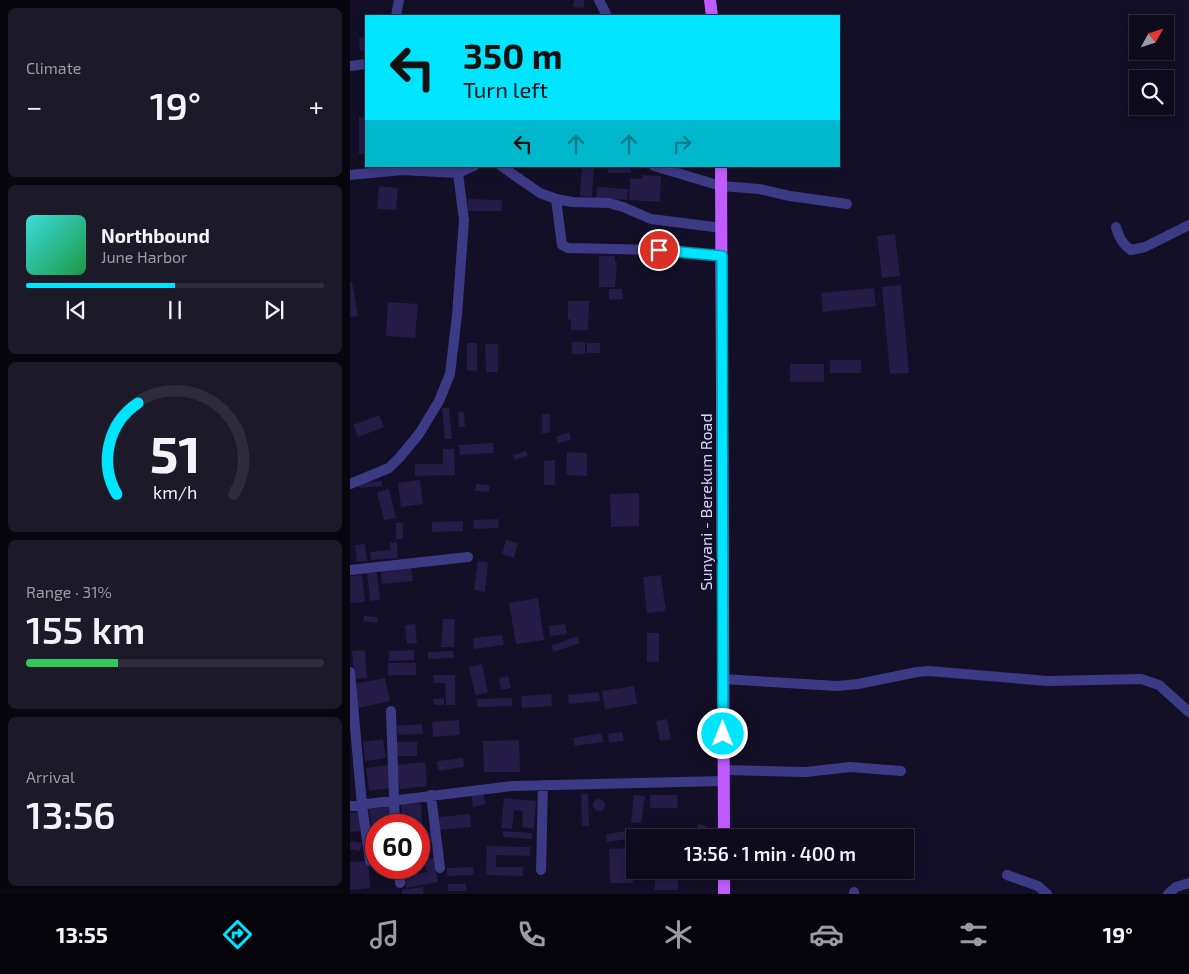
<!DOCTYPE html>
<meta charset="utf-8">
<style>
body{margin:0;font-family:"Exo 2",sans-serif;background:#1c1929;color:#f1f3f6;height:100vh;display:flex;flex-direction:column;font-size:19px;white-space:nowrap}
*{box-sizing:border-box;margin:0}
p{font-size:16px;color:#9b9ba3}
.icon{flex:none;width:28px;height:28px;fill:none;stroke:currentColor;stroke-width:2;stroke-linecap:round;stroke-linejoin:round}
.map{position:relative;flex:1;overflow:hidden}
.side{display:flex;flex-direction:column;gap:8px;padding:8px;background:#08060f;width:350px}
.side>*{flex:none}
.guide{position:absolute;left:15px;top:15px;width:475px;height:152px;border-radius:0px;box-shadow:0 2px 8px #0003,0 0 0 1px #2e2b3b;background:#00e5ff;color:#111;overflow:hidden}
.needle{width:32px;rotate:50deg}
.tools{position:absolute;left:779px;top:15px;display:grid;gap:10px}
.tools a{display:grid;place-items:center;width:45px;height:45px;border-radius:0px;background:#0e0b1c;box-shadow:0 2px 8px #0003,0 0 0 1px #2e2b3b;font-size:25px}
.speed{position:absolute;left:15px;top:814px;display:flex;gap:10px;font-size:25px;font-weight:700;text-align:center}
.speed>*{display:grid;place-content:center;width:65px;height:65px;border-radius:50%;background:#0e0b1c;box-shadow:0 2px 8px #0003,0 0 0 1px #2e2b3b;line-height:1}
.speed .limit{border:8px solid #d22;background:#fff;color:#111}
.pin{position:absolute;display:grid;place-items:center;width:42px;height:42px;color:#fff;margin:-21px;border:2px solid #fff;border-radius:50%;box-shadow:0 1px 5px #0007}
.me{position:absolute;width:55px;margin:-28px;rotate:0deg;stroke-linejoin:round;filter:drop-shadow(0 0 4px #0008)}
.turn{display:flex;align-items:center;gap:18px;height:105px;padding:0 15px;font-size:22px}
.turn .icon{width:65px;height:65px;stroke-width:2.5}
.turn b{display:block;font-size:35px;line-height:42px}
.lanes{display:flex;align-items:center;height:48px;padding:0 15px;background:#0003;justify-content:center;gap:25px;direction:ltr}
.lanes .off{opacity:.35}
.big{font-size:38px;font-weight:600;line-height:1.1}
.side .card{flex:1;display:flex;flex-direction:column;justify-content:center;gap:8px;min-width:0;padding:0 18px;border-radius:8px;background:#1c1929}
.side .dial{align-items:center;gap:0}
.dial svg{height:130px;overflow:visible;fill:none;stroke:#2e2b3b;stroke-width:7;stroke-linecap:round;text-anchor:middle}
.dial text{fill:#f1f3f6;stroke:none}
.song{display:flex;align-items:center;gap:15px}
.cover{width:60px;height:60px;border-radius:8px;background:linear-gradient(135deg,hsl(180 70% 55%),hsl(140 70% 35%))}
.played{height:5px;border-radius:2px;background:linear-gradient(90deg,#00e5ff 50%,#2e2b3b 50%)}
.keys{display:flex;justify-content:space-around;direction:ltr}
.heat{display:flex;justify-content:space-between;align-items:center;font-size:28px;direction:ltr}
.charge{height:8px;border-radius:4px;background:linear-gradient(90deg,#34c759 31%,#2e2b3b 0)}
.trip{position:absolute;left:276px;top:829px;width:288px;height:50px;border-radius:0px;background:#0e0b1c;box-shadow:0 2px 8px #0003,0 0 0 1px #2e2b3b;font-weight:600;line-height:50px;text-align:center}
.menu{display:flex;height:80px;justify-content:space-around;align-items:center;background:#06040b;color:#9b9ba3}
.menu .icon{width:35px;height:35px}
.menu .active{color:#00e5ff}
.menu b{font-size:22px;color:#f1f3f6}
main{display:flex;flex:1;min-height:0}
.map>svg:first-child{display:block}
.building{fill:#241b47}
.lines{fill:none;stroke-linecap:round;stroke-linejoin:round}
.minor{stroke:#3d3a85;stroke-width:10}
.major{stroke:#c25bff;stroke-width:12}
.route-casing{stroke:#0095a6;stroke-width:12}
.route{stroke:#00e5ff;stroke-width:9}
.labels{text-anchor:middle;stroke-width:5;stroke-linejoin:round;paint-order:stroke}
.street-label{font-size:16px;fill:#d9d4ff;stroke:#130f26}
</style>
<main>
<section class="side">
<div class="card"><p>Climate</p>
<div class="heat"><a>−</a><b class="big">19°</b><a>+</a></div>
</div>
<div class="card">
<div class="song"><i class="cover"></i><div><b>Northbound</b><p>June Harbor</p></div></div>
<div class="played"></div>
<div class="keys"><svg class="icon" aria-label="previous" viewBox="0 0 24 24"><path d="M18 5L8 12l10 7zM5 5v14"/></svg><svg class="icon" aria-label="pause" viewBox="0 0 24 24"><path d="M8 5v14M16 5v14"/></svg><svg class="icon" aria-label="next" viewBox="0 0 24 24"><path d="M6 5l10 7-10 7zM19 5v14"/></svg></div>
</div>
<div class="card dial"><svg viewBox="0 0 100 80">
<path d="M14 69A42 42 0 1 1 86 69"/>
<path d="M14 69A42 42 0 0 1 27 13" stroke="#00e5ff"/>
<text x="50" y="56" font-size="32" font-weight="700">51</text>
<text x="50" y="72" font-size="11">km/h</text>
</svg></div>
<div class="card"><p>Range · 31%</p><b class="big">155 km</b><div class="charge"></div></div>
<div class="card"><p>Arrival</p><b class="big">13:56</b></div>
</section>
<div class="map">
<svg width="839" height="894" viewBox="0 0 839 894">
<rect width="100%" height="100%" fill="#130f26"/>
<path class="building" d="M224,0H234V8L223,7Z
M9,38H16V50L10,51Z
M9,117L16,118V154H9Z
M232,166H244L242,197L230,196Z
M258,166H281V173H258Z
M292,175L311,176L310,202L279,200L280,178L292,179Z
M29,186L48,188L46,210L27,209Z
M247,187L278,189L277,200L246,198Z
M118,199L152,200V211H118Z
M545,234L550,276L532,278L527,236Z
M249,256H265V262H267L265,287H249Z
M0,282H2L8,316L0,317Z
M551,285L559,373L540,374L532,287Z
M524,288L526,306L473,312L471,293Z
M259,289H272L273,299L259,300Z
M218,301H239L238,330H221V320L218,319Z
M38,302L68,304L65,338L36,336Z
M222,342H235V354H222Z
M117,343H127V371L117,370Z
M237,343H250V353H237Z
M135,344H148V372H136Z
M480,360H511V373H480Z
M440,364H474V382H440Z
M92,408H99L102,439H95Z
M108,412H114L115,427H109Z
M192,414H200V433H192Z
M29,415L34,427L8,437L3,425Z
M219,432L221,439L208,444L206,437Z
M143,443L144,453L110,455L109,445Z
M93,449H104L105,475L65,476V464H93Z
M176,451L178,456L165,460L163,455Z
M217,452L237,453V476L216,475Z
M205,460V485H194V461Z
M70,480L73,504L51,507L48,483Z
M32,481V486L9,488V483Z
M126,484L140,485L139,492L125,491Z
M39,489L46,518L34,520L27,492Z
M289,493V526L261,527L260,494Z
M148,519L149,528L124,529L123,520Z
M113,521V531L82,532V522Z
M46,523H53V539H46Z
M156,540L168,543L164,558L152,554Z
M47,542L48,558L21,560L20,552L40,550V543Z
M15,544L17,561L7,562L5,545Z
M128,561L138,562L135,592L124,590Z
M61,568L63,581L32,584L31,572Z
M17,573H27L30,600L20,601Z
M12,575L15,602L0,603V576Z
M311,575L316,611L297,613L293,577Z
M188,598L194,640L166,644L159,603Z
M14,616L28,617L27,623L13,621Z
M93,619H105L104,647H91Z
M65,624L67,643L57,644L55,625Z
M215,624L217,634L200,636L199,626Z
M297,633H309V662H297Z
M152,635L154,645L124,649L123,638Z
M227,636L230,643L204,652L201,646Z
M15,650L17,678L4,679L2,651Z
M64,650V660L39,661V651Z
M103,651L104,658L78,659V652Z
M38,663H66V675H38Z
M132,664L138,693L125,695L119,667Z
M83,675H105V705H96L95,683H84Z
M158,676L161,688L151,690L149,678Z
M35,678L40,701L8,708L3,684Z
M284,686L287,704L255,709L252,691Z
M249,692L250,701L219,704L218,695Z
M201,694L202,706L172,708L171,696Z
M94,698V705H84L83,699Z
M162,698V706L127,707V699Z
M317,719L321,739L310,741L306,721Z
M109,720L110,735L83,737L82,722Z
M72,724L73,734L48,735L47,726Z
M272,732L274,741L259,743L258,734Z
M252,733L253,742L225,746L223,738Z
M33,739L36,758L15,761L13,742Z
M169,740L170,772H134L133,741Z
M45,742H67V756H45Z
M113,758L114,767L88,771L87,761Z
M75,762L77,786L50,789L47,765Z
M39,765L42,788L19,791L16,768Z
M133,792L136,804L123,807L121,794Z
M231,794H238L239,826H232Z
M284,795L295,796L291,823L281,822Z
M300,795H327L328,808H300Z
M154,798L186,801L184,829L172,827L173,811L164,810L162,829L151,828Z
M243 805a6 6 0 1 1 12 0a6 6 0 1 1-12 0Z
M71,803L72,825H52L51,804Z
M40,806L43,825H26V828L22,829L19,809Z
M10,812L11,831L0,832V813Z
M120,814L121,827L90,830L89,817Z
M348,824L357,826L355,836L346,834Z
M153,831L182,833V839L153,837Z
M278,831L279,839L257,842L256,834Z
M82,832L83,841L69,842V833Z
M20,835H26V861H24Z
M0,841L12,843L10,851L0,849Z
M137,846L180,847V856L146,855V867H173V876L136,875Z
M282,848L283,883H260L259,849Z
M84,858L88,882L56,888L52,868H65L67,874L77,872L74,859Z
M18,861L20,888L0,890V862Z
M123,867L124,875L97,876V868Z
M26,868H43L44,872L26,874Z
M305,870H328V890H305Z
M98,884H116V891H98Z
M73,887L74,894H52V890Z"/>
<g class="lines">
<path class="minor" d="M249,0L257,16
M46,16L49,0
M0,66L16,64
M151,166L190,193L206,199L222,202L259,203L273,207L301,219L372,228
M304,166L371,186L409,189L440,196L497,204
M0,175L52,170L108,173L124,166
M206,199L212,245L218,248L309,250L372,256
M766,227C769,237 772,244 781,250L795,247L839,225
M0,484L39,468L50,457L69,434L89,401L100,374L107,315L114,220L108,173
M0,570L118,557
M0,672L12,805L20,861
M373,679L487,686L508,684L567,672L579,671L697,681L791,679L809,685L839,712
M41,711L45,825
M373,770L456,772L500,767L551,771
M81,795L90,868
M0,806L162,786L373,781
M49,868L50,883
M191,870L193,785
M657,875L688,886L697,894
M504,894V892
M818,894L826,887L839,883"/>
<path class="major" d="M360,0L362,16
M371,166L374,838
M374,870V894"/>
</g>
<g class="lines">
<defs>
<path id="route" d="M309,250L372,256L373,734"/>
</defs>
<use href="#route" class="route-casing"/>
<use href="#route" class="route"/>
</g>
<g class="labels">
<g class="street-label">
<text transform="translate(356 502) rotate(-90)" y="6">Sunyani - Berekum Road</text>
</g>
</g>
</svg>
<div class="tools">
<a><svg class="needle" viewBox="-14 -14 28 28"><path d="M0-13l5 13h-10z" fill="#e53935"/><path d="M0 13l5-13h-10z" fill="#9b9ba3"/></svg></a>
<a><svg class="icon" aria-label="search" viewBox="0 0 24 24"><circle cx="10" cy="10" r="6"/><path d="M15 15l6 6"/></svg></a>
</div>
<div class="speed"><div class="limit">60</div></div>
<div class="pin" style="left:309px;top:250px;background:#d93025"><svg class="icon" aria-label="arrive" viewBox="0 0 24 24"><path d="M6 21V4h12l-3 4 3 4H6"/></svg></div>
<svg class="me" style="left:373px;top:734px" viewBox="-20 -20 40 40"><circle r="17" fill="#00e5ff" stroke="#fff" stroke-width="3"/><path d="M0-11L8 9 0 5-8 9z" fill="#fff"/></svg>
<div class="trip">13:56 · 1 min · 400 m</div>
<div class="guide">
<div class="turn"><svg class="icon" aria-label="left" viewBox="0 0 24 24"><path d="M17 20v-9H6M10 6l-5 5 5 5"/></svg><div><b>350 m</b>Turn left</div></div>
<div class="lanes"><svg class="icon" aria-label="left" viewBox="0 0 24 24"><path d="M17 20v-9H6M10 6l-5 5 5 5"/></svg><svg class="icon off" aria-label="ahead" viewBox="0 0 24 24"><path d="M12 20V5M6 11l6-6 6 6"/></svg><svg class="icon off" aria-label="ahead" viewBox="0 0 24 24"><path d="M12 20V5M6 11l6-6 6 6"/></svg><svg class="icon off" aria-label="right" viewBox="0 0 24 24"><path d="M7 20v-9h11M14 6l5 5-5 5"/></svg></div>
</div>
</div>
</main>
<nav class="menu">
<b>13:55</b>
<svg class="icon active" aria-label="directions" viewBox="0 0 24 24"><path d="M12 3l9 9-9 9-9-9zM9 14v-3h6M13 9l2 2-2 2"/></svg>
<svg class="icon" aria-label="music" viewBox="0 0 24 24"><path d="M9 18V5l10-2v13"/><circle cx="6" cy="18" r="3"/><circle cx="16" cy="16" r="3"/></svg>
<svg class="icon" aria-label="phone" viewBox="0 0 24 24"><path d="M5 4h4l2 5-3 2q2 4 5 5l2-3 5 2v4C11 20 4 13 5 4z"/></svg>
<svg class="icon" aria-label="climate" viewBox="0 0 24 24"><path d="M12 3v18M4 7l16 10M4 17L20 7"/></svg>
<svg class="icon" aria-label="car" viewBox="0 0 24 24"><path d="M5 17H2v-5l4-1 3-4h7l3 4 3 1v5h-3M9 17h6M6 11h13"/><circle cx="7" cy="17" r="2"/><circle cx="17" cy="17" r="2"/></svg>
<svg class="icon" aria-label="filters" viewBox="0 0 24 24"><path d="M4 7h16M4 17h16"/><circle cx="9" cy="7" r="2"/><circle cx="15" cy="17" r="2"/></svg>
<b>19°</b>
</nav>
